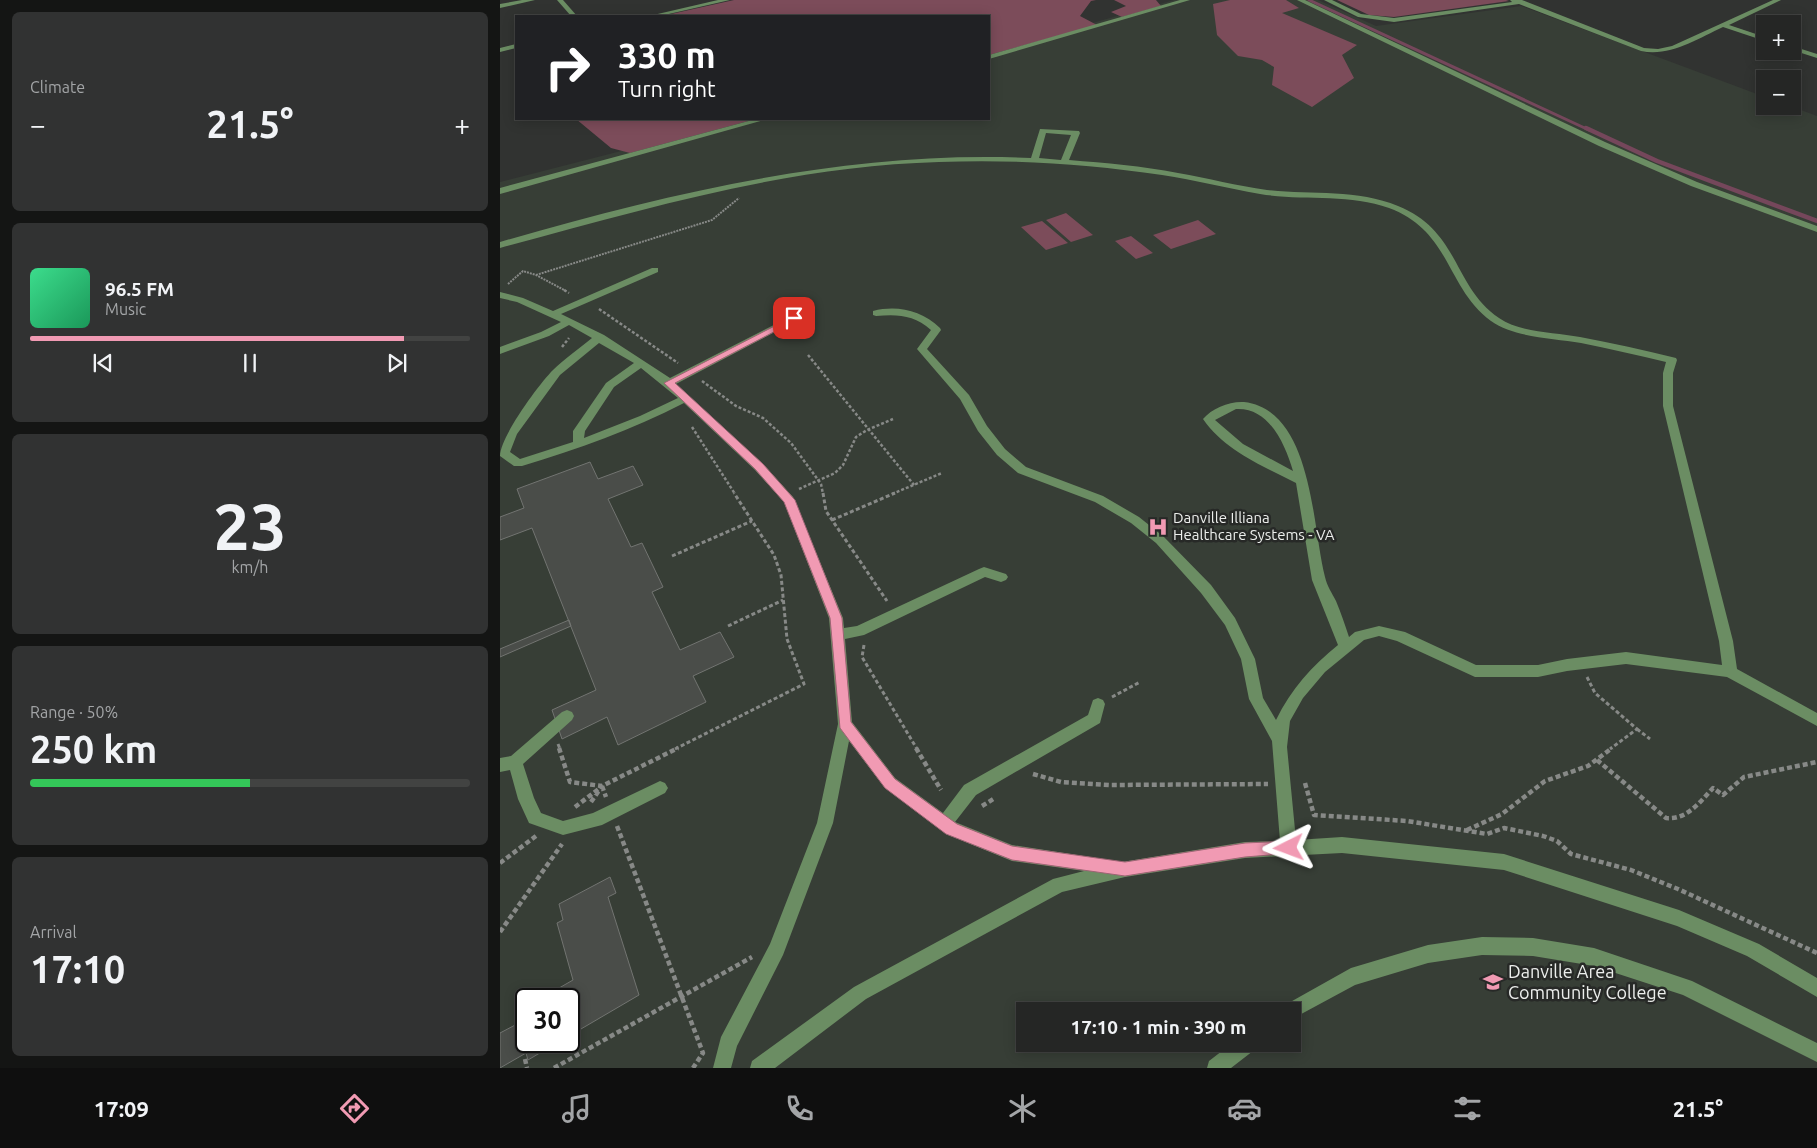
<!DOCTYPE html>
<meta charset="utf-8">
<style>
body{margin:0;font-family:Ubuntu,sans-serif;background:#313232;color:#f1f3f6;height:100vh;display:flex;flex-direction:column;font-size:19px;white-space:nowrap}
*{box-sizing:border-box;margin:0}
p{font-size:16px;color:#a3a5a7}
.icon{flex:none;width:28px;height:28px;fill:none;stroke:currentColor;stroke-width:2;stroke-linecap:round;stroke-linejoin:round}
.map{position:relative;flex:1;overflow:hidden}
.side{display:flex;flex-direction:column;gap:12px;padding:12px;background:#141514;width:500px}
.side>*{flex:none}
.banner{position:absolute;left:15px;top:15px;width:475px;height:105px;border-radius:0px;box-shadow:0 2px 12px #0003,0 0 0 1px #424342;background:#202124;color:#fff;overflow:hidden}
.buttons{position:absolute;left:1256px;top:15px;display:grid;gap:10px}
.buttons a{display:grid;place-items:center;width:45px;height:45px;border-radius:0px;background:#252625;box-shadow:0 2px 12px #0003,0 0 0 1px #424342;font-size:25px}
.speed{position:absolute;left:15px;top:988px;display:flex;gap:10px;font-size:25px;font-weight:700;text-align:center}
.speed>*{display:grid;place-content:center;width:65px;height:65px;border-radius:50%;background:#252625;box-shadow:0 2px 12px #0003,0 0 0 1px #424342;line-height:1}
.speed .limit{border:2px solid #111;border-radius:8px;background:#fff;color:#111}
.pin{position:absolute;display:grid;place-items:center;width:42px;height:42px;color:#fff;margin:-21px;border-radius:10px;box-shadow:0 2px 8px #0006}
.me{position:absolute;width:55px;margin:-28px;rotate:267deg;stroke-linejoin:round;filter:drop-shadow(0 0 4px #0008)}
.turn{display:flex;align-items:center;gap:18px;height:105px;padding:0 20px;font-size:22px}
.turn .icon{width:65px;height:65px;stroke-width:2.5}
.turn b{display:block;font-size:35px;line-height:42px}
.big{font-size:38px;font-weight:700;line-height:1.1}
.side .widget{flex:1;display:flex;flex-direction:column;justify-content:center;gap:8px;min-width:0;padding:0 18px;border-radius:8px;background:#313232}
.side .dial{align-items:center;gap:0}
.dial b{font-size:65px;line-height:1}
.song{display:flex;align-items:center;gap:15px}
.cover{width:60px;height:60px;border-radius:8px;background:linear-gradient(135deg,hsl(150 70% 55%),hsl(150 70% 35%))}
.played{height:5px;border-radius:2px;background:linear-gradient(90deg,#f19ab3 85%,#424342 85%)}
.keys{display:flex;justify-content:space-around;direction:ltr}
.heat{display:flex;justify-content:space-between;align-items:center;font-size:28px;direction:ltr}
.charge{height:8px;border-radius:4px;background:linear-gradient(90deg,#34c759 50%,#424342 0)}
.trip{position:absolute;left:516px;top:1002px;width:285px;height:50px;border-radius:0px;background:#252625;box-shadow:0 2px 12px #0003,0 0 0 1px #424342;font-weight:700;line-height:50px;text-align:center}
.dock{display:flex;height:80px;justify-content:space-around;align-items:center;background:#0f0f0f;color:#a3a5a7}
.dock .icon{width:35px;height:35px}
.dock .active{color:#f19ab3}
.dock b{font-size:22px;color:#f1f3f6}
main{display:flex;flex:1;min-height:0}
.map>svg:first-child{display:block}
.built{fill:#373e36;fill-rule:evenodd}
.green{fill:#7c4c5a}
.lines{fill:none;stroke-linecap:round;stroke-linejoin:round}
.stream-far1{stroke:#75475b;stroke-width:3}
.stream{stroke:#75475b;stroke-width:4.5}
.building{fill:#4a4d49;stroke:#727471}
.path-far3{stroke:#878987;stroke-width:2;stroke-dasharray:2 1;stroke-linecap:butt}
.path-far2{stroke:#878987;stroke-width:2.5;stroke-dasharray:3 2;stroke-linecap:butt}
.path-far1{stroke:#878987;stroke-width:3;stroke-dasharray:4 2.5;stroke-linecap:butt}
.path{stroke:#878987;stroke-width:4.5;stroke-dasharray:5 3;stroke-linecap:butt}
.minor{fill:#6b8d63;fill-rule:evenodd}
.route{fill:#f19ab3;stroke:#9d6474}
.labels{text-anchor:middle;stroke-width:5;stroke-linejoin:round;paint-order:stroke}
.poi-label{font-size:15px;fill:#eceeec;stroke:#272927;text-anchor:start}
.near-poi-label{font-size:18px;fill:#eceeec;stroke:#272927;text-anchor:start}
</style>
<main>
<section class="side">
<div class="widget"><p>Climate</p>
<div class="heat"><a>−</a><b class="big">21.5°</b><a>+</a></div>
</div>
<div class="widget">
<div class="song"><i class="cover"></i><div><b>96.5 FM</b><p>Music</p></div></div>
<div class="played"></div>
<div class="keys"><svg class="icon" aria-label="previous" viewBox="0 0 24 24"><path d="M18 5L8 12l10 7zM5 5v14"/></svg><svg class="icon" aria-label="pause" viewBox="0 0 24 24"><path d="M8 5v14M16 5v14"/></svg><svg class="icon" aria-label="next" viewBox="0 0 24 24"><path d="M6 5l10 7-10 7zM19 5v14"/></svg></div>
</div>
<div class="widget dial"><b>23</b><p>km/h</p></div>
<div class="widget"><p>Range · 50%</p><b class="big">250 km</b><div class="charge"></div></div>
<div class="widget"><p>Arrival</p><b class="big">17:10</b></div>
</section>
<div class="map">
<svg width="1317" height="1068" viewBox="0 0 1317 1068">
<rect width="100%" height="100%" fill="#313331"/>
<path class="built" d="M674,0H818L876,26L1021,6L1265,97V106H1290L1317,116V1068H0V182L246,119H489V52ZM26,999H69V1041H26ZM525,1011H792V1044H525Z"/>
<path class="green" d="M234,0H596L591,1L580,16L597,25L489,55V16H162Z
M614,0H656L661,6L622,17L611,12L626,6Z
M730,0H786L799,8L782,13L857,45L842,55L854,78L812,107L772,85L774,67L762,60L738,56L717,35L713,4Z
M837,0H1006L1009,1L894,17L869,15Z
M76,119H256L130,153L111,148Z
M566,213L593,235L571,242L546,220Z
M698,220L716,234L671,249L653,235Z
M542,221L568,243L546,250L521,227Z
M631,236L653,253L636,259L615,241Z"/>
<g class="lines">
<path class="stream-far1" d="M809,0L1089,130"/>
<path class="stream" d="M1086,128L1157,161L1317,221"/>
</g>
<path class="building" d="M90,462L98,479L133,466L143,485L108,499L131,547L142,543L163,587L152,592L180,650L220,632L234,657L193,676L206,702L118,745L107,717L62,739L52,710L96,690L32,528L0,540V517L24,508L17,489Z
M69,620L71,626L0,657V649Z
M110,877L116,893L108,897L139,995L69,1036V999H40L73,980L57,923L63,920L59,904Z
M26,1007V1041H60L28,1060L26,1053L0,1068V1033L19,1023L16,1012Z"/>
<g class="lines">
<path class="path-far3" d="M36,275L212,220L239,198
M8,284L23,271L36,275L66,291"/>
<path class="path-far2" d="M64,290L69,293
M99,309L178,363
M62,347L69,338
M308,355L414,485
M202,381L236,406L263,418L291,443L321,484L323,494
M192,427L235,494
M299,489L335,473L343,465L356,437L367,430L393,419
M392,494L442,473"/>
<path class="path-far1" d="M323,493L326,511L387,601
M332,520L395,493
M172,556L252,521
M228,626L283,600
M364,645L362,657L417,749
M1087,677L1095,693L1137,729L1110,749
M612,697L640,682
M1137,729L1150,739
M58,744L60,749
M175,749L304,684L287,639L281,575L274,555L234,493"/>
<path class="path" d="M59,748L70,782L102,786L178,748
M416,748L441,790
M1097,760L1166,818C1187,820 1200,802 1213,788L1223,795L1244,777L1317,762
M533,774L561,782L609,785L768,784
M805,783L814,815L907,821L987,834L1004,828L1043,836L1057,841L1071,854L1131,870L1178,889L1317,953
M102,786L106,797
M91,802L102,786
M482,806L495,798
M75,807L100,788
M117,826L203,1053L193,1068
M967,830L1002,814L1045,781L1088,766L1112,748
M0,863L36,836
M0,932L62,844
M25,1059L27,1068
M54,1068L252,957"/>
<path class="minor" d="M22,0H35L0,8V4Z
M57,0H63L77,16H71Z
M218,0H230L160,16H149Z
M680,0H690L489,59V55Z
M797,0H805L1105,142L1197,182L1317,226V232L1191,186L1099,146Z
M824,0H832L861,14L894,18L1012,2L1010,0H1022L1144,48L1158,49L1172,46L1273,0H1281L1229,25L1265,37V41L1223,27C1197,39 1170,57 1141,51L1019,4L894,22L858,17Z
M16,44V48L0,52V48Z
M1292,46L1317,54V58L1292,50Z
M256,119H268L0,194V188Z
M540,129L579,131L580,133L569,160C606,163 642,166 678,173C708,178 737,186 767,190C810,195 857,189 898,206C960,231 953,287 999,318C1021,333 1054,332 1080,337C1112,343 1144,350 1176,358L1177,360L1173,373V406L1233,641L1237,669L1317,713V726L1227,677L1126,664L1067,671L1038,677H975L897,641L879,636L864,640L825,672L803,698L790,721L787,747L796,840L842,837L1004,854L1179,910L1259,944L1317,978V997L1247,956L1177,926L1004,870L842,853L745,858L625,877L562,892L366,999L275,1068H250L252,1061L354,987L553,879L584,871L512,861L446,834L385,788L349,741L333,823L283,955L237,1046L231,1068H213L221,1037L270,944L317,823L338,724L329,618L284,502L255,470L184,403C132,430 78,449 22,466H14L0,456C0,437 39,384 53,370C64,359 79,349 92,338L69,325L49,336L0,354V347L41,332L61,322L17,302L0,298V292L23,298L53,311L152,268H158V272L61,314L104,335L170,378L303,310H309V314L176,384L263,464L293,497L343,618L344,628L357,626L479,569L484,567L506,574L508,577L506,580L501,582L485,577L364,635L345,639L352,722L395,778L443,813L464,785L588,715L593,700L598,698L603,700L605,704L600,723L476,795L455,822L512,845L622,862L745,842L780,841L772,741L749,699L741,659L725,625L701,593L656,543L631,523L595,502L518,473L497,455L478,431L460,399L417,349L431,330C414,315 398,314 376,316L373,315V311C397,305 421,310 440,328L441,330L427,349L469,395L487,426L505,449L526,467L603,496L639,517L664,537L711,585L735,618L755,659L763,698L776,720C791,689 812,666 838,645L812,580L796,483C763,466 725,451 703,419C712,408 730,401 744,402C813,410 812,527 825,577C827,586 832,593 836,601C841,613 845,625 849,637L855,632L879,626L905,632L976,665H1038L1067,659L1126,652L1222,665L1219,641L1163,406V373L1166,362C1138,355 1110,349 1081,343C1053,338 1015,338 991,321C946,288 951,231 889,208C848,193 802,201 760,194C727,188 695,180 662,175C588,164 513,159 439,162C288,166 144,209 0,248V242C173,192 349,150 531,158ZM546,133L571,135L561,160L539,158ZM99,343L134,363L106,383L73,431V442L20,459L10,452L17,434L60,375ZM141,368L178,398L140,416L84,438L85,431L114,387ZM736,409C769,407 785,444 793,471L743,444L715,420Z
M67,710L72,712L74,716L72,720L23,764L34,798L41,813L63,821L93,813L160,781L165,783L168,788L165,793L102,825L63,835L29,823L18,799L10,770L0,772V758L11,756L62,712Z
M982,937L1033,938L1094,948L1192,981L1317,1043V1062L1183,995L1094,966L1033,956L982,955L928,963L855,985L792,1019V1011H782L785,1005L851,968L928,945Z
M731,1044H755L753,1051L731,1068H707L709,1061Z"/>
</g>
<path class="route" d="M294,316L297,317V320L175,383L263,464L295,500L342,618L351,722L395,779L457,824L512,846L625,862L745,843L789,841L795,843L797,848L795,853L745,857L625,876L512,860L446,834L385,788L340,728L330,618L284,502L255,469L164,383Z"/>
<defs>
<symbol id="hospital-bare" viewBox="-9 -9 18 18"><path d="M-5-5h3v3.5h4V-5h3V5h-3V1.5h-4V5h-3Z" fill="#f19ab3" stroke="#272927" stroke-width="2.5" paint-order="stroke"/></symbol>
<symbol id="university-bare" viewBox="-9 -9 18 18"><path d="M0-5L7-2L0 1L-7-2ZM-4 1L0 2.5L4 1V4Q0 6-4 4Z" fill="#f19ab3" stroke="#272927" stroke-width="2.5" paint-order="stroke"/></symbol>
</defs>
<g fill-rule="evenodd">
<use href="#hospital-bare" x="644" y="513" width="28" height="28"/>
<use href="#university-bare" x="979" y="968" width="28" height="28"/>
</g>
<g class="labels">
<g class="poi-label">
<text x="673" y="523">Danville Illiana<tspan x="673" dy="17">Healthcare Systems - VA</tspan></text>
</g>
<g class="near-poi-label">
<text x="1008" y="978">Danville Area<tspan x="1008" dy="21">Community College</tspan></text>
</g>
</g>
</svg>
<div class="buttons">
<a>+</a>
<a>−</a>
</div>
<div class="speed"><div class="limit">30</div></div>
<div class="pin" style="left:294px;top:318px;background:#d93025"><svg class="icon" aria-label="arrive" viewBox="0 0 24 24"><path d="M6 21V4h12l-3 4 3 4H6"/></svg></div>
<svg class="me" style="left:789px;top:848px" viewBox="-20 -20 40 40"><path d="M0-17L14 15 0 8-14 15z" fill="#f19ab3" stroke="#fff" stroke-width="4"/></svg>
<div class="trip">17:10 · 1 min · 390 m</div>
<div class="banner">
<div class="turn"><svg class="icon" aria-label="right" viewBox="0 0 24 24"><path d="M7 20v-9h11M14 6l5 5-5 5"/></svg><div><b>330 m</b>Turn right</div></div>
</div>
</div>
</main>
<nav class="dock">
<b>17:09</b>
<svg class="icon active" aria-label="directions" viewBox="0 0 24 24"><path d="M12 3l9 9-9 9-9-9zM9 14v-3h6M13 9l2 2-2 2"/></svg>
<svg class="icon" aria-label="music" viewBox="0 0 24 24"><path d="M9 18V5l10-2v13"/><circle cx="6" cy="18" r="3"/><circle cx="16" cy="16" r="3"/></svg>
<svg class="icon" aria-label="phone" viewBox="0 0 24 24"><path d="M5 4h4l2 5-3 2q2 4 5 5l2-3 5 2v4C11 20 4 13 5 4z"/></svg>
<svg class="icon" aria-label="climate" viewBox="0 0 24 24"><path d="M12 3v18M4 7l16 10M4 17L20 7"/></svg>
<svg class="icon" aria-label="car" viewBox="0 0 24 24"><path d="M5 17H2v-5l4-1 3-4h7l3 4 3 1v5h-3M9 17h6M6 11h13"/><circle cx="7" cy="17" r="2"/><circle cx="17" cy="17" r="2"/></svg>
<svg class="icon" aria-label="filters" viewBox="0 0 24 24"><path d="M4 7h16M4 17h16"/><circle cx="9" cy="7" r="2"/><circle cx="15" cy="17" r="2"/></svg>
<b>21.5°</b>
</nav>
